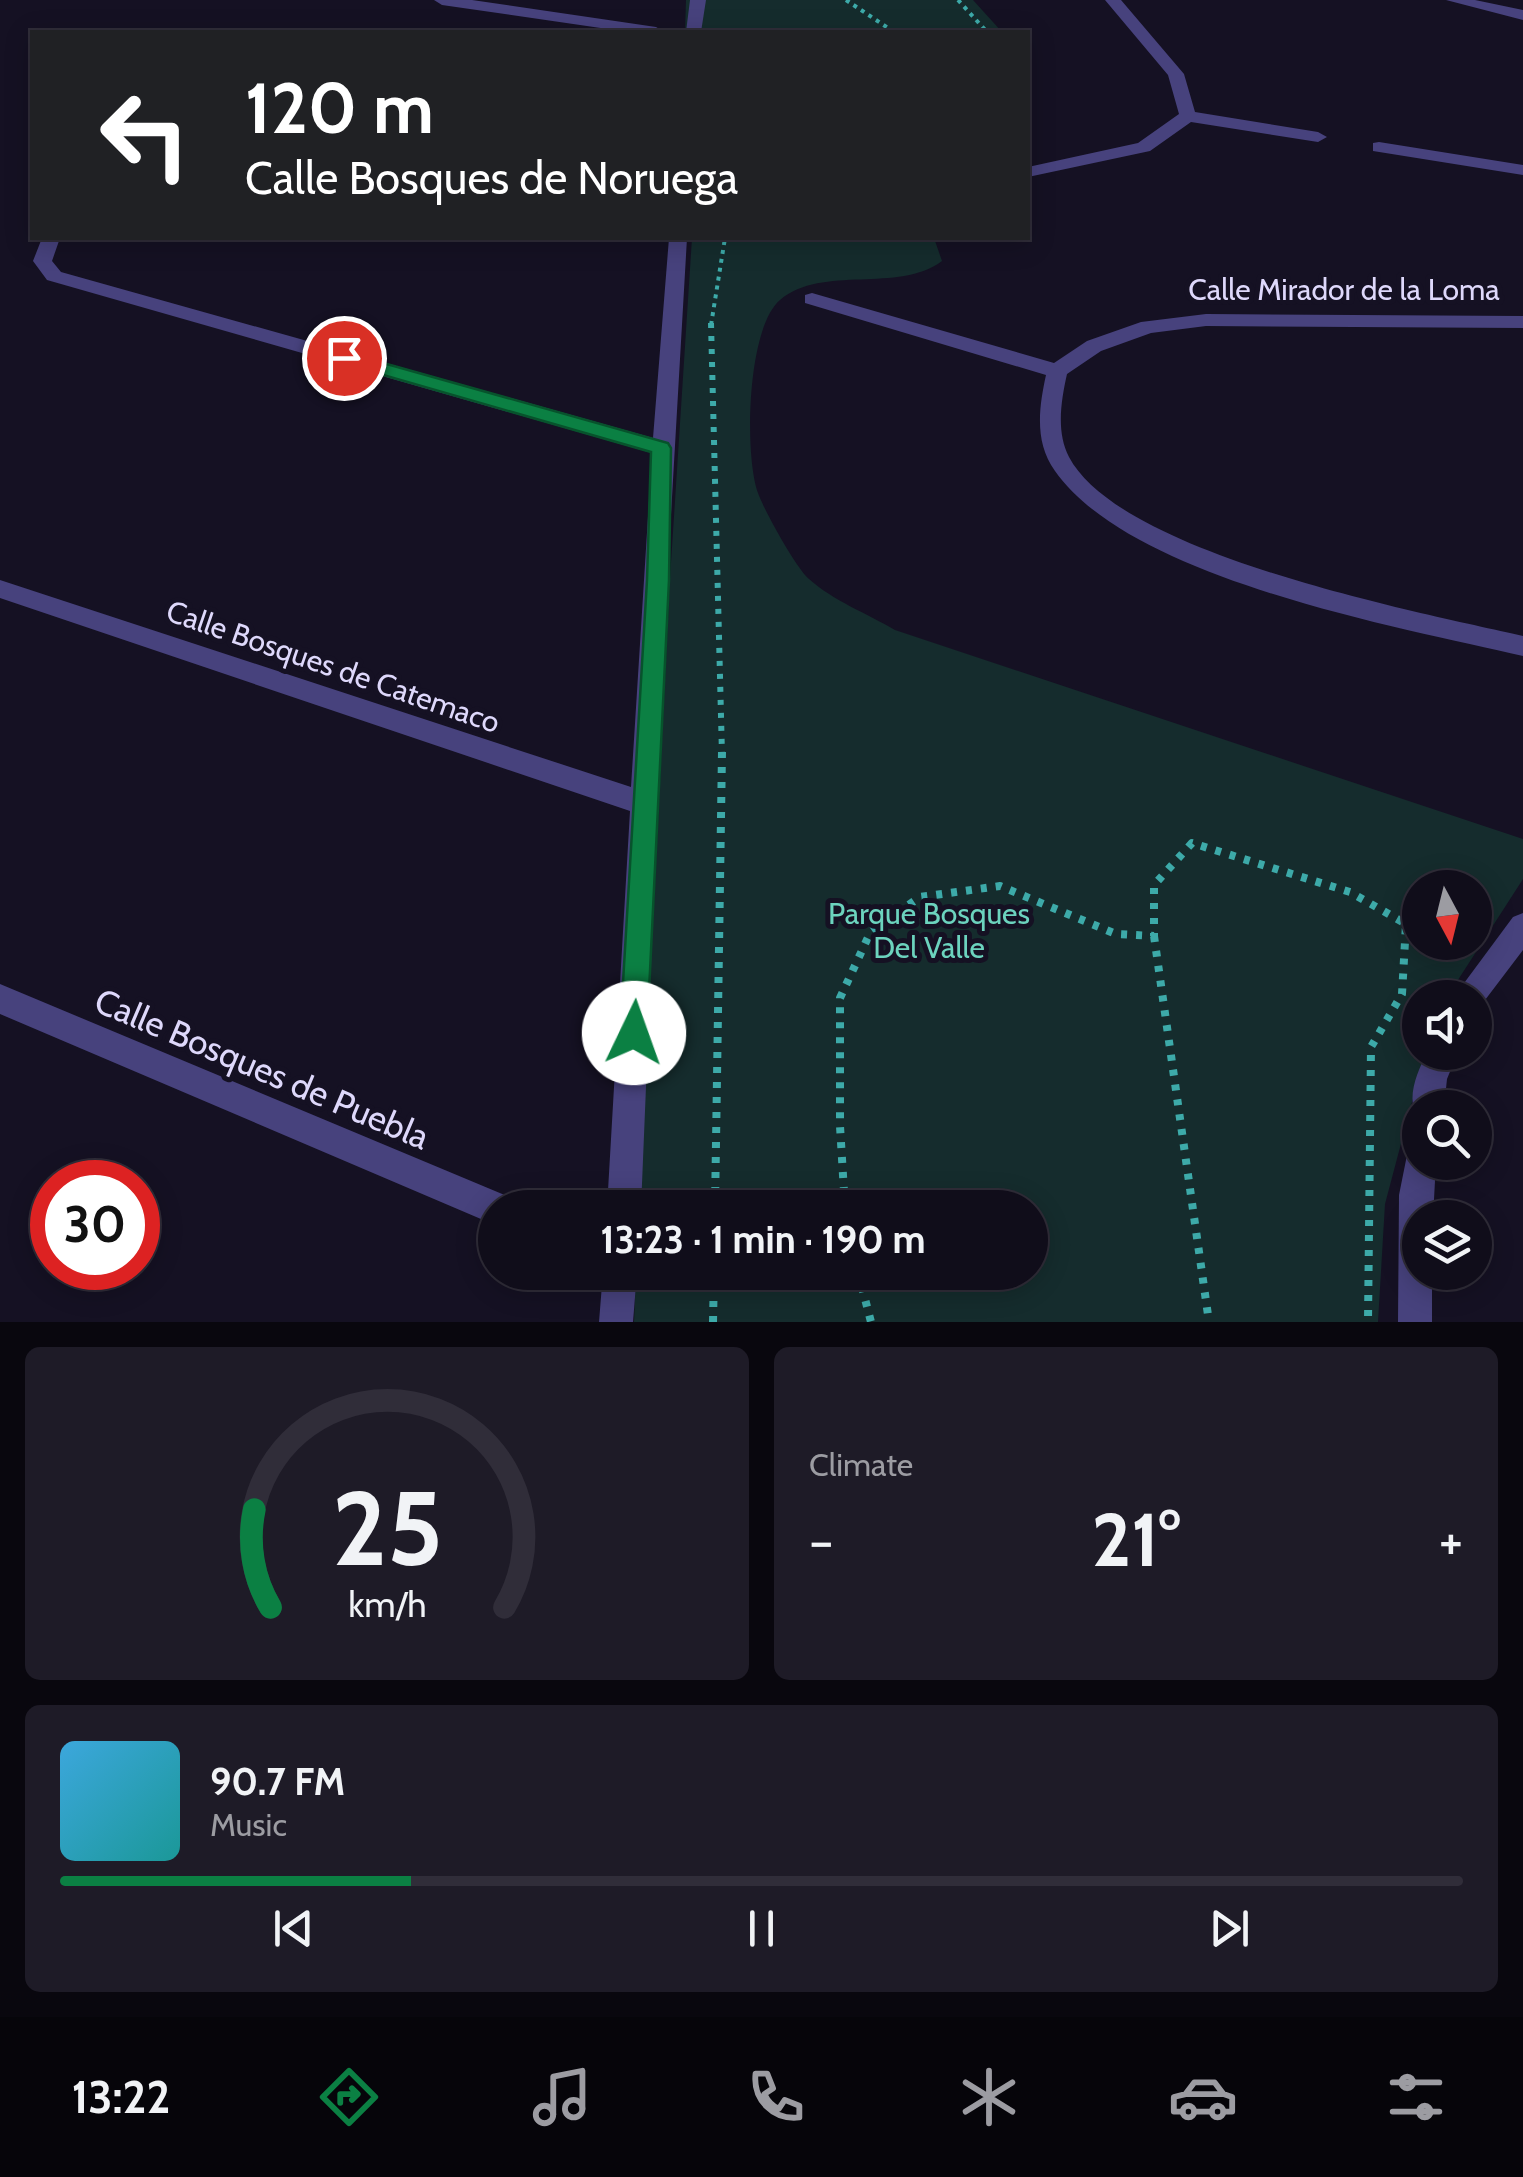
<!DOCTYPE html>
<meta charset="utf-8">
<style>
body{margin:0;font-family:Cabin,sans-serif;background:#1e1b27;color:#f1f3f6;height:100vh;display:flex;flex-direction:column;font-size:38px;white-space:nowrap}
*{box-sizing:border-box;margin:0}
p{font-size:32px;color:#9c9ca2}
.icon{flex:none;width:55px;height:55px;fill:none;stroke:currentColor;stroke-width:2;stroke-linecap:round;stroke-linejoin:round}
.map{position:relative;height:1322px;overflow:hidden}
.sheet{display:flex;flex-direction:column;gap:25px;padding:25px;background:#09070e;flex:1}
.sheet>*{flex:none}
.banner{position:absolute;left:30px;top:30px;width:1000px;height:210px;border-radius:0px;box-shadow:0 5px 25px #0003,0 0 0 2px #302d39;background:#202124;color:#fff;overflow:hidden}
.needle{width:65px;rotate:173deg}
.controls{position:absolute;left:1402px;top:870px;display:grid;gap:20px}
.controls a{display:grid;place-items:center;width:90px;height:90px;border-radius:50%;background:#100d1a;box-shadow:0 5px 25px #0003,0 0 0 2px #302d39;font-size:50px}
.speed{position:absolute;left:30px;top:1160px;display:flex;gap:20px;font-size:50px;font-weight:700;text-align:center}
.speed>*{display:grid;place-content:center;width:130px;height:130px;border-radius:50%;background:#100d1a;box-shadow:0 5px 25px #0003,0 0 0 2px #302d39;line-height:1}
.speed .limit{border:15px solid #d22;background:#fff;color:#111}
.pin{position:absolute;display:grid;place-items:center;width:85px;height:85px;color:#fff;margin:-42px;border:5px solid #fff;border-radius:50%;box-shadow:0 2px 10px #0007}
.me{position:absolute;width:110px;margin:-55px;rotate:3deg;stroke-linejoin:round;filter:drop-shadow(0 0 8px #0008)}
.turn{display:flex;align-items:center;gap:35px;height:210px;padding:0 50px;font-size:45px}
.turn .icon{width:130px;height:130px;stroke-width:2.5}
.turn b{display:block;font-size:70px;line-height:85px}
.big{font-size:75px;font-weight:700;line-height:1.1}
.sheet .card{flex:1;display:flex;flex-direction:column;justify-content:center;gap:15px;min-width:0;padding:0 35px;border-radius:15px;background:#1e1b27}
.sheet .dial{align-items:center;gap:0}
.dial svg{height:260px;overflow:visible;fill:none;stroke:#302d39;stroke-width:7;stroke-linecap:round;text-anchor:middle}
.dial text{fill:#f1f3f6;stroke:none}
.song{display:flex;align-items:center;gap:30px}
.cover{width:120px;height:120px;border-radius:15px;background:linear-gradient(135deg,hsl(200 70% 55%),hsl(180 70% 35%))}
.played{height:10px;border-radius:5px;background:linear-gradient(90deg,#0b8043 25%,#302d39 25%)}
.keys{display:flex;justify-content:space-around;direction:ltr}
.heat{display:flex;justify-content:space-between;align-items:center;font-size:55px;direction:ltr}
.sheet .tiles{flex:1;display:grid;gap:25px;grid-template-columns:1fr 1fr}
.card:last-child{grid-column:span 2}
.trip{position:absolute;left:478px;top:1190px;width:570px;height:100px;border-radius:50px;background:#100d1a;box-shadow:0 5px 25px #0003,0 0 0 2px #302d39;font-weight:700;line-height:100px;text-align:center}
.menu{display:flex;height:160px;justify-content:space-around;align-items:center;background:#06050a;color:#9c9ca2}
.menu .icon{width:70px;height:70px}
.menu .current{color:#0b8043}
.menu b{font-size:45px;color:#f1f3f6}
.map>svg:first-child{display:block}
.green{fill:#152c2d;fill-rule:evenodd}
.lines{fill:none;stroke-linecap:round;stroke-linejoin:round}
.path-far2{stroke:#3daaa9;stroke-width:4;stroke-dasharray:4 5;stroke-linecap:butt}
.path-far1{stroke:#3daaa9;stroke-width:6;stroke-dasharray:5 8;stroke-linecap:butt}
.path{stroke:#3daaa9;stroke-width:8;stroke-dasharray:6 9;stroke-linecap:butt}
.street{fill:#47427d;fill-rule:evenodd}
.route{fill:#0b8043;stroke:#07532c;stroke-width:2.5}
.labels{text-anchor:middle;stroke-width:10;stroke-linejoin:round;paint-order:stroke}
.street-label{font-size:30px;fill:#ded8fb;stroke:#151123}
.park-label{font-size:30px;fill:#6cd3be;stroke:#151123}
.near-street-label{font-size:35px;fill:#ded8fb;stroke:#151123}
</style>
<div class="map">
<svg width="1523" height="1322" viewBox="0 0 1523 1322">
<rect width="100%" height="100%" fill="#151123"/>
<path class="green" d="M686,0H973L1002,32H685Z
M692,238H934L942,261C898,294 823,264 780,300C747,328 744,454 758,493C764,510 796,568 809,579C832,600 868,614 895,630L1523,839V879L1447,997L1420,998V1052L1425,1053L1385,1204L1378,1322H634L636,1273L1030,1272V1208L639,1207L670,578ZM1420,888H1475V942H1420Z"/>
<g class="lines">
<path class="path-far2" d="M846,0L894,32
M958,0L987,32
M711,325L725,238"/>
<path class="path-far1" d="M711,323L722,755"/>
<path class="path" d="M1154,936L1209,1322
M715,1208L722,752
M845,1208L840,1126V998L871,931L920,897L1000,886L1116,934L1154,936V885L1192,843L1350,892L1406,924L1402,994L1371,1047L1368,1322
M858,1272L871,1322
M714,1280L862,1286
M713,1322L714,1272"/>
<path class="street" d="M434,0H472L656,27L664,32H628L442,5Z
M690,0H706L701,32H686Z
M1105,0H1121L1184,74L1195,112L1318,132L1327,137L1318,142L1191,122L1150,151L1028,177V167L1138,143L1179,114L1168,75Z
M1446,0H1475L1523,10V20Z
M1379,142L1523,165V175L1373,151V143Z
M42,238H60L52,261L61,272L653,438L669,238H687L666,601L641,1208H607L630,811L0,598V580L631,787L652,453L47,280L33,261Z
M812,293L1054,363L1087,341L1141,322L1206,314L1523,316V328L1206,326L1151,333L1101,351L1067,374C1061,401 1056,432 1069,457C1121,555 1418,612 1523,636V656C1397,627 1131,579 1055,471C1034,442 1039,407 1046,375L805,303V295Z
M1523,913V950L1479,1008L1475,1010V998H1453L1513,917Z
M0,984L507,1196L511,1208H495V1225L0,1014Z
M1427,1052H1458L1447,1079L1444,1108H1420V1121C1404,1101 1417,1073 1427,1052Z
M1420,1146V1162H1436L1433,1218H1420V1272H1432V1322H1398L1399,1195L1408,1150Z
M603,1272H637L633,1322H599Z"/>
</g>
<path class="route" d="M344,352L668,443L671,448L669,580L647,1033L643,1043L634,1047L624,1043L620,1033L647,580L651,452L338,362V354Z"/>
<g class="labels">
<g class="street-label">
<text x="1344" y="300">Calle Mirador de la Loma</text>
<text transform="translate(333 667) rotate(19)" y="10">Calle Bosques de Catemaco</text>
</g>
<g class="park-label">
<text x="929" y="924">Parque Bosques<tspan x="929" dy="34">Del Valle</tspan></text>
</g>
<g class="near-street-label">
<text transform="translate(262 1069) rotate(23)" y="12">Calle Bosques de Puebla</text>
</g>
</g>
</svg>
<div class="controls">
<a><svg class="needle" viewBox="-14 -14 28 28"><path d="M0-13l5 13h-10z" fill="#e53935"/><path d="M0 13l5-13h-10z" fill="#9c9ca2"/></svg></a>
<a><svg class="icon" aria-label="sound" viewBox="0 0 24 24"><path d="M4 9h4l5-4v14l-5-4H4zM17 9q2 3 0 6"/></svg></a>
<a><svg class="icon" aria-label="search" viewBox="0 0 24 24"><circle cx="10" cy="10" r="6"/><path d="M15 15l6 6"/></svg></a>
<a><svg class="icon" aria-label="layers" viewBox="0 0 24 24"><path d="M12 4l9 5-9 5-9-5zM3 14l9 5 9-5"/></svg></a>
</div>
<div class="speed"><div class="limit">30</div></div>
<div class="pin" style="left:344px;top:358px;background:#d93025"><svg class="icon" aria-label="arrive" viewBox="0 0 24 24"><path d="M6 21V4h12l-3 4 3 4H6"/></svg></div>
<svg class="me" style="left:634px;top:1033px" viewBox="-20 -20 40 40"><circle r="19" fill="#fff"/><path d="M0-13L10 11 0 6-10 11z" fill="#0b8043"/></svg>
<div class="trip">13:23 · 1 min · 190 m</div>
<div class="banner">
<div class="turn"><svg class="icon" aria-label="left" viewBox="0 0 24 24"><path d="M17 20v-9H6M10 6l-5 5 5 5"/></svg><div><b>120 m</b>Calle Bosques de Noruega</div></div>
</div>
</div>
<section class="sheet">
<div class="tiles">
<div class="card dial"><svg viewBox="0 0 100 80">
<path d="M14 69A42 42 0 1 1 86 69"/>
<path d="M14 69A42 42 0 0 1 9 39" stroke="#0b8043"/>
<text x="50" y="56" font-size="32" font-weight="700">25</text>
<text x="50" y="72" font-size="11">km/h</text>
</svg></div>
<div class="card"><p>Climate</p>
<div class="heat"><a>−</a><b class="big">21°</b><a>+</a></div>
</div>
<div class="card">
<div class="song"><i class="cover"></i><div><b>90.7 FM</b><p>Music</p></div></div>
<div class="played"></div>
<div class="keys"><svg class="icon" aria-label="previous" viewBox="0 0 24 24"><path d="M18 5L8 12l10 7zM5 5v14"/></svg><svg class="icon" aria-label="pause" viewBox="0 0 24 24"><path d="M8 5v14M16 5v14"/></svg><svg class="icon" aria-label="next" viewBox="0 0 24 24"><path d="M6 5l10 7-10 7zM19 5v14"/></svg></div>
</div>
</div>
</section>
<nav class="menu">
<b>13:22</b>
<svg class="icon current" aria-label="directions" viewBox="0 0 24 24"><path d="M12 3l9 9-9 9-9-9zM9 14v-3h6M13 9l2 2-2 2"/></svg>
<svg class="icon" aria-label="music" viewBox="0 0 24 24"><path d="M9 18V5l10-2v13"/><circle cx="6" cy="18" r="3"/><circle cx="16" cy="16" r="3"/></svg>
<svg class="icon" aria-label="phone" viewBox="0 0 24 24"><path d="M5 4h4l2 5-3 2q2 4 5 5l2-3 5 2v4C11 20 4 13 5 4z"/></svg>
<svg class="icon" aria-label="climate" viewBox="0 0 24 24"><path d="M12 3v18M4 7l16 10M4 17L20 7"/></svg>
<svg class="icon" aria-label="car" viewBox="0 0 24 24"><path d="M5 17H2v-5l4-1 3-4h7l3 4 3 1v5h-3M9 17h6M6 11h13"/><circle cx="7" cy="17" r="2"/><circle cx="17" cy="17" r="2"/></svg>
<svg class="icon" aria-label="filters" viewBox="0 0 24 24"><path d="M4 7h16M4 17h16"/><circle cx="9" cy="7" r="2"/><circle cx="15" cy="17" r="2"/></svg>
</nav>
